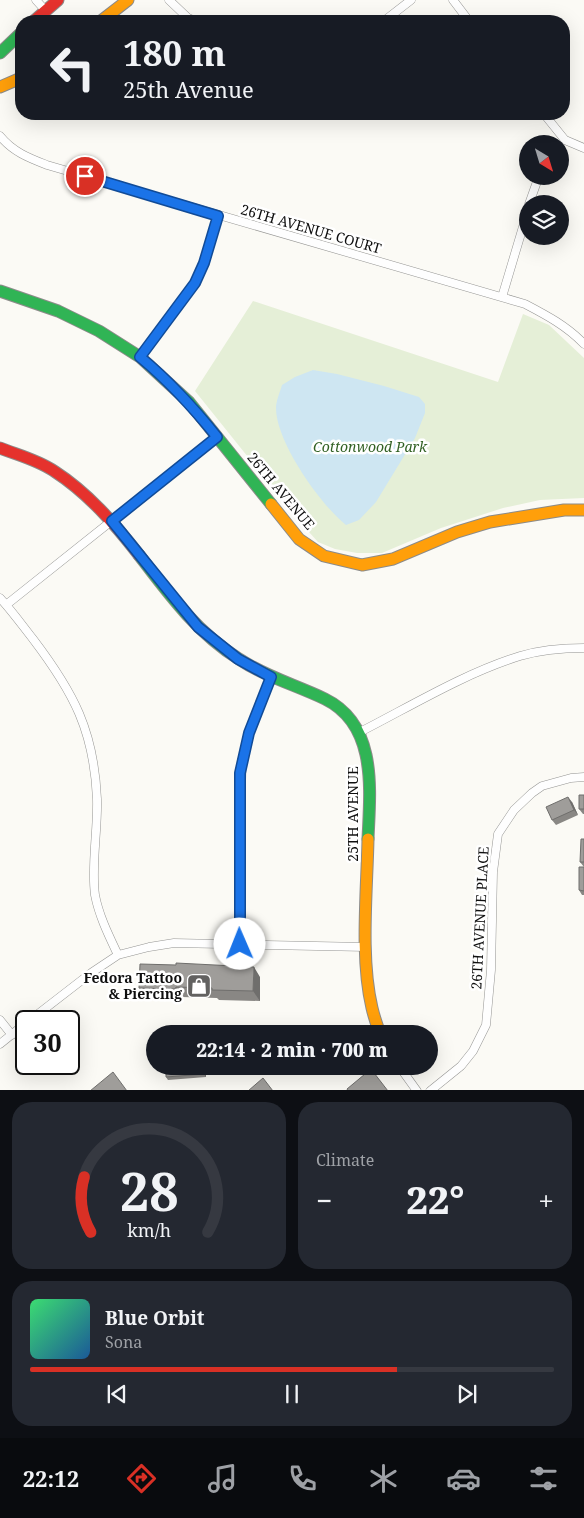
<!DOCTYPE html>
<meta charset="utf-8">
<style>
body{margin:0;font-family:"Noto Serif",serif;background:#242831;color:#f1f3f6;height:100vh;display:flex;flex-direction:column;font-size:19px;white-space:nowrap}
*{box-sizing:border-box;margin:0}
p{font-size:16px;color:#9ea1a6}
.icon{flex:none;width:28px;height:28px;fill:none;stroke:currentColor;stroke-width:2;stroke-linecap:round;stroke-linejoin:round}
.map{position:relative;height:1090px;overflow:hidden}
.details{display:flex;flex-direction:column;gap:12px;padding:12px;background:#0d0f14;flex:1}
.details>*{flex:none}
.banner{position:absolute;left:15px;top:15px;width:555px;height:105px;border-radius:20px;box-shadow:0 5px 20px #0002;background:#171b24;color:#f1f3f6;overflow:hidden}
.needle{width:32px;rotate:142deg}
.buttons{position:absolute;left:519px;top:135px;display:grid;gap:10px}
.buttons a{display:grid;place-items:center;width:50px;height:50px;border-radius:50%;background:#171b24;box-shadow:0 5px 20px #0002;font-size:25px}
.speed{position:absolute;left:15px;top:1010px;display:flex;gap:10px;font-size:25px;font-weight:700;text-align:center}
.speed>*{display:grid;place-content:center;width:65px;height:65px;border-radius:50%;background:#171b24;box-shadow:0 5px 20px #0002;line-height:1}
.speed .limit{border:2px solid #111;border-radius:8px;background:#fff;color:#111}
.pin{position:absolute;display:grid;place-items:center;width:42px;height:42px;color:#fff;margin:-21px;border:2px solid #fff;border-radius:50%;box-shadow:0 1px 5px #0007}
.me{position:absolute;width:55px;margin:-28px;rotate:359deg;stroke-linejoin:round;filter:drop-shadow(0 0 4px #0008)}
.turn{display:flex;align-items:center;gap:18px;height:105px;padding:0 25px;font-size:22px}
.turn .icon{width:65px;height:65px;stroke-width:2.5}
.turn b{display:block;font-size:35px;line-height:42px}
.big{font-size:38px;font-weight:800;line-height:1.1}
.details .tile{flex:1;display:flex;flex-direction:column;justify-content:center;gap:8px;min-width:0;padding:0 18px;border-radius:20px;background:#242831}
.details .dial{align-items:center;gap:0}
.dial svg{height:130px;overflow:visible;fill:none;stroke:#363941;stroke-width:7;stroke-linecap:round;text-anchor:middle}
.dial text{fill:#f1f3f6;stroke:none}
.song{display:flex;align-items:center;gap:15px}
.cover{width:60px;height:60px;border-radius:8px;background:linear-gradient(135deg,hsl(140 70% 55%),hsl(210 70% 35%))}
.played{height:5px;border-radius:2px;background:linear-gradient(90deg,#d93025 70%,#363941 70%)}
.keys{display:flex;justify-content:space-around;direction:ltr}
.heat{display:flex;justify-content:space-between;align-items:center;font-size:28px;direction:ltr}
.details .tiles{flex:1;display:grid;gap:12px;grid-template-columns:1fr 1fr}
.tile:last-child{grid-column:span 2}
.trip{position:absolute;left:146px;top:1025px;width:292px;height:50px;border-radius:25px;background:#171b24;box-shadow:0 5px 20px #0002;font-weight:800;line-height:50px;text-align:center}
.tab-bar{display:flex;height:80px;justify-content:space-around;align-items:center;background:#090b0e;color:#9ea1a6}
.tab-bar .icon{width:35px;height:35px}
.tab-bar .on{color:#d93025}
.tab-bar b{font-size:22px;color:#f1f3f6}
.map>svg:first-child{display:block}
.green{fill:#e5efd7}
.water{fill:#cee6f2}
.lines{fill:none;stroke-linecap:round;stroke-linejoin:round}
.street-casing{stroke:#959593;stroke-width:9}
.fast-casing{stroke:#8c8b89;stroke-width:13}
.slow-casing{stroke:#8c8b89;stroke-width:13}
.jam-casing{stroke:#8c8b89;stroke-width:13}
.street{stroke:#fefefe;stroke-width:8}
.fast{stroke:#30b455;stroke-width:11}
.slow{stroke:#ff9f0a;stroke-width:11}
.jam{stroke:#e5322d;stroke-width:11}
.wall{fill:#898784}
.shaded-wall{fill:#6f6e6c}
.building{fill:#9f9d9a;stroke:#6f6e6c}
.route-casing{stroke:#114b97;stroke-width:12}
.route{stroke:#1a73e8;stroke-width:9}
.labels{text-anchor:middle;stroke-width:5;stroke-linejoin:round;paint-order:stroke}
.street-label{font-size:14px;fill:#0f0f0f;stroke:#fff}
.park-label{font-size:14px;font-style:italic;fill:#326124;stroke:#fff}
.poi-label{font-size:14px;font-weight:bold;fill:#0f0f0f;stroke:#fff;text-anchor:end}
</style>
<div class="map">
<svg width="584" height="1091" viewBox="0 0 584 1091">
<rect width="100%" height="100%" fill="#fbfaf5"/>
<path class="green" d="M253,301L498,382L523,314L549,325L584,358V498L540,500L503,508L441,528L382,553H357L335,549L318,542L300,522L195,391Z"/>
<path class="water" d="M313,370L337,374L384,386L419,397L425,404V413L415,438L376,502L359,520L346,525C320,504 276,442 276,408C276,401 280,392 282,385L295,377Z"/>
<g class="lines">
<defs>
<path id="street" d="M36,0L45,10
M169,0L188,18L195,21
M453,0L469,21
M384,21L411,0
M544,114L565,140L584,148
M0,136C13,152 29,158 47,165L525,304C546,315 567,326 584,344
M529,204L539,176
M502,297L528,210
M140,357L195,283L205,263L218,216
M0,598C12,611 22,625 33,639C74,693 94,731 97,799C98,829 91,866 95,895C99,916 109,936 118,955
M6,605L217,437
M360,732C411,706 465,673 520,656C540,650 563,648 584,648
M239,944V879L242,760L249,733L271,677
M0,1020L12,1035
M29,1021L91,973L118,955L149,947L174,943L366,947
M0,1044L26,1023
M399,1066L417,1091
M430,1091L461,1066L473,1051L486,1025L491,970L493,872L498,834L514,810L532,793L542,786L571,778L584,777"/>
<path id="fast" d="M0,53L21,33
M0,291L58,311L99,331L140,357L189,402L271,504
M139,555C168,593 197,633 239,659C266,677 296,685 325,699C378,725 370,791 368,839"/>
<path id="slow" d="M101,21L128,0
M0,87L21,78
M271,504L299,539L324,556L362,565L393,559L457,532L490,522L564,510H584
M368,839C367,891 360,958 372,1008C374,1017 377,1025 380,1034"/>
<path id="jam" d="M34,21L58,0
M0,448C18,455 38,460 54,471C88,493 114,523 139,555"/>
</defs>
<use href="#street" class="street-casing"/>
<use href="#fast" class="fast-casing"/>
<use href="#slow" class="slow-casing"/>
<use href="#jam" class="jam-casing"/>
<use href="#street" class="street"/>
<use href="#fast" class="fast"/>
<use href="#slow" class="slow"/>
<use href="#jam" class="jam"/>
</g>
<path class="wall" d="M584,795V814H583L579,809Z
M572,802L578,815L556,825L552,820Z
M584,839V867L580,862Z
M584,867V895H582L579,890Z
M260,977V1001L219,1000L217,998L182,997V999L146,998L139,988Z
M166,1066H206V1077L168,1080L166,1077Z"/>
<path class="shaded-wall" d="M568,797L572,802L578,815L574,810Z
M254,967L260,977V1001L253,991Z
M176,987L182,997V999L175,989Z
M204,1066H206V1077L204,1074Z"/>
<path class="building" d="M579,795H584V809H579Z
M568,797L574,810L552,820L546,807Z
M581,839H584V862H580Z
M579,867H584V891L579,890Z
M176,963L254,967L253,991L212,990V988L176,987L175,989L139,988L140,964L176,965Z
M166,1066H204V1074L166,1077Z
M371,1069L388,1091H348L347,1089Z
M113,1072L127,1091H90Z
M263,1078L273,1091H248Z"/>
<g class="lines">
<defs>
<path id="route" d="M85,176L218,216L204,263L195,283L140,357C169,381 193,407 217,437L112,521L198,627L238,659L271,677L249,733L240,773V944"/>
</defs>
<use href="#route" class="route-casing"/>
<use href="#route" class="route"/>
</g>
<defs>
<symbol id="shop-square" viewBox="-11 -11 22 22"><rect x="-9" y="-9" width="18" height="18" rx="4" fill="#626160" stroke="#fff"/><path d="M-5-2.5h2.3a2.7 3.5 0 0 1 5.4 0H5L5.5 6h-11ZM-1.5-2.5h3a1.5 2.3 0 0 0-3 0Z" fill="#fff"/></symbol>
</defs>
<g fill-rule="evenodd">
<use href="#shop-square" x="185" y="972" width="28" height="28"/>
</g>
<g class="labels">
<g class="street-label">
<text transform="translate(311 229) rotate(16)" y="5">26TH AVENUE COURT</text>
<text transform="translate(281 491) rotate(50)" y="5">26TH AVENUE</text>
<text transform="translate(353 814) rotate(-90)" y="5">25TH AVENUE</text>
<text transform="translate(480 918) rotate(-87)" y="5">26TH AVENUE PLACE</text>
</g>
<g class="park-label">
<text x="370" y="452">Cottonwood Park</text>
</g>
<g class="poi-label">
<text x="182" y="983">Fedora Tattoo<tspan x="182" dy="16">&amp; Piercing</tspan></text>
</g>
</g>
</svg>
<div class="buttons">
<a><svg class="needle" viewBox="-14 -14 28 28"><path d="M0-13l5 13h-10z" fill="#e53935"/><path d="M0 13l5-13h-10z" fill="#9ea1a6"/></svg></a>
<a><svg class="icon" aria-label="layers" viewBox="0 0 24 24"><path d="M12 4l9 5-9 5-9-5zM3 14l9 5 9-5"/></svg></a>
</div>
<div class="speed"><div class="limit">30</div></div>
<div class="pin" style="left:85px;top:176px;background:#d93025"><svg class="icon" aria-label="arrive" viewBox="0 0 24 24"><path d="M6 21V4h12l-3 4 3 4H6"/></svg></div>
<svg class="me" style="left:240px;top:944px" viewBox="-20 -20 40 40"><circle r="19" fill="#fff"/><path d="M0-13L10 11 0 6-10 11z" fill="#1a73e8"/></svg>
<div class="trip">22:14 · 2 min · 700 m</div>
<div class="banner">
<div class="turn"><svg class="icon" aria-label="left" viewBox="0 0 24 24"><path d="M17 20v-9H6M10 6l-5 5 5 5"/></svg><div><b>180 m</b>25th Avenue</div></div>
</div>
</div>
<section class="details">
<div class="tiles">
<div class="tile dial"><svg viewBox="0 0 100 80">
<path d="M14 69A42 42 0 1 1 86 69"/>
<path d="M14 69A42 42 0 0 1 10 35" stroke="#d93025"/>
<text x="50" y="56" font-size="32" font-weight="700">28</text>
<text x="50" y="72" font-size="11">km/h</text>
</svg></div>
<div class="tile"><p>Climate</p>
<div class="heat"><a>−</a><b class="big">22°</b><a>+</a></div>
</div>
<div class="tile">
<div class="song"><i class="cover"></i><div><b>Blue Orbit</b><p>Sona</p></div></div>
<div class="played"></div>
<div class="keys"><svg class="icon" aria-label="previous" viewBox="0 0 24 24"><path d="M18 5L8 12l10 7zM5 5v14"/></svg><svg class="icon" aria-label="pause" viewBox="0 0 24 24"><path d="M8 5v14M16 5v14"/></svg><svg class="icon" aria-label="next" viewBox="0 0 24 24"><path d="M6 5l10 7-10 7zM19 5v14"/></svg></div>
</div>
</div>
</section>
<nav class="tab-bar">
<b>22:12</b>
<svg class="icon on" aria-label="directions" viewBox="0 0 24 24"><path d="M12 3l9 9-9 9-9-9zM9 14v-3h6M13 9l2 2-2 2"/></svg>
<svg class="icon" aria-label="music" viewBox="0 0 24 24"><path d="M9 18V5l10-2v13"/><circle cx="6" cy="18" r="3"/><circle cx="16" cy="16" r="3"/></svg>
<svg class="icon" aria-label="phone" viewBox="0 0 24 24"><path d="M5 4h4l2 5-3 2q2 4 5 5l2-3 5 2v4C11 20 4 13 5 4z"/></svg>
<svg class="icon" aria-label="climate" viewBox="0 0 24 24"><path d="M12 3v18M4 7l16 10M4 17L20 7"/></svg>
<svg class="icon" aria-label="car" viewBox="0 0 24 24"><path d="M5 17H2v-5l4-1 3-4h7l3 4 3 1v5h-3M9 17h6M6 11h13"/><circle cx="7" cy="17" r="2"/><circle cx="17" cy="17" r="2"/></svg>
<svg class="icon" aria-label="filters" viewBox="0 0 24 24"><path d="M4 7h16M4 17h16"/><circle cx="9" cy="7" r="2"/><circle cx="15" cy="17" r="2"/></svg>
</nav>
